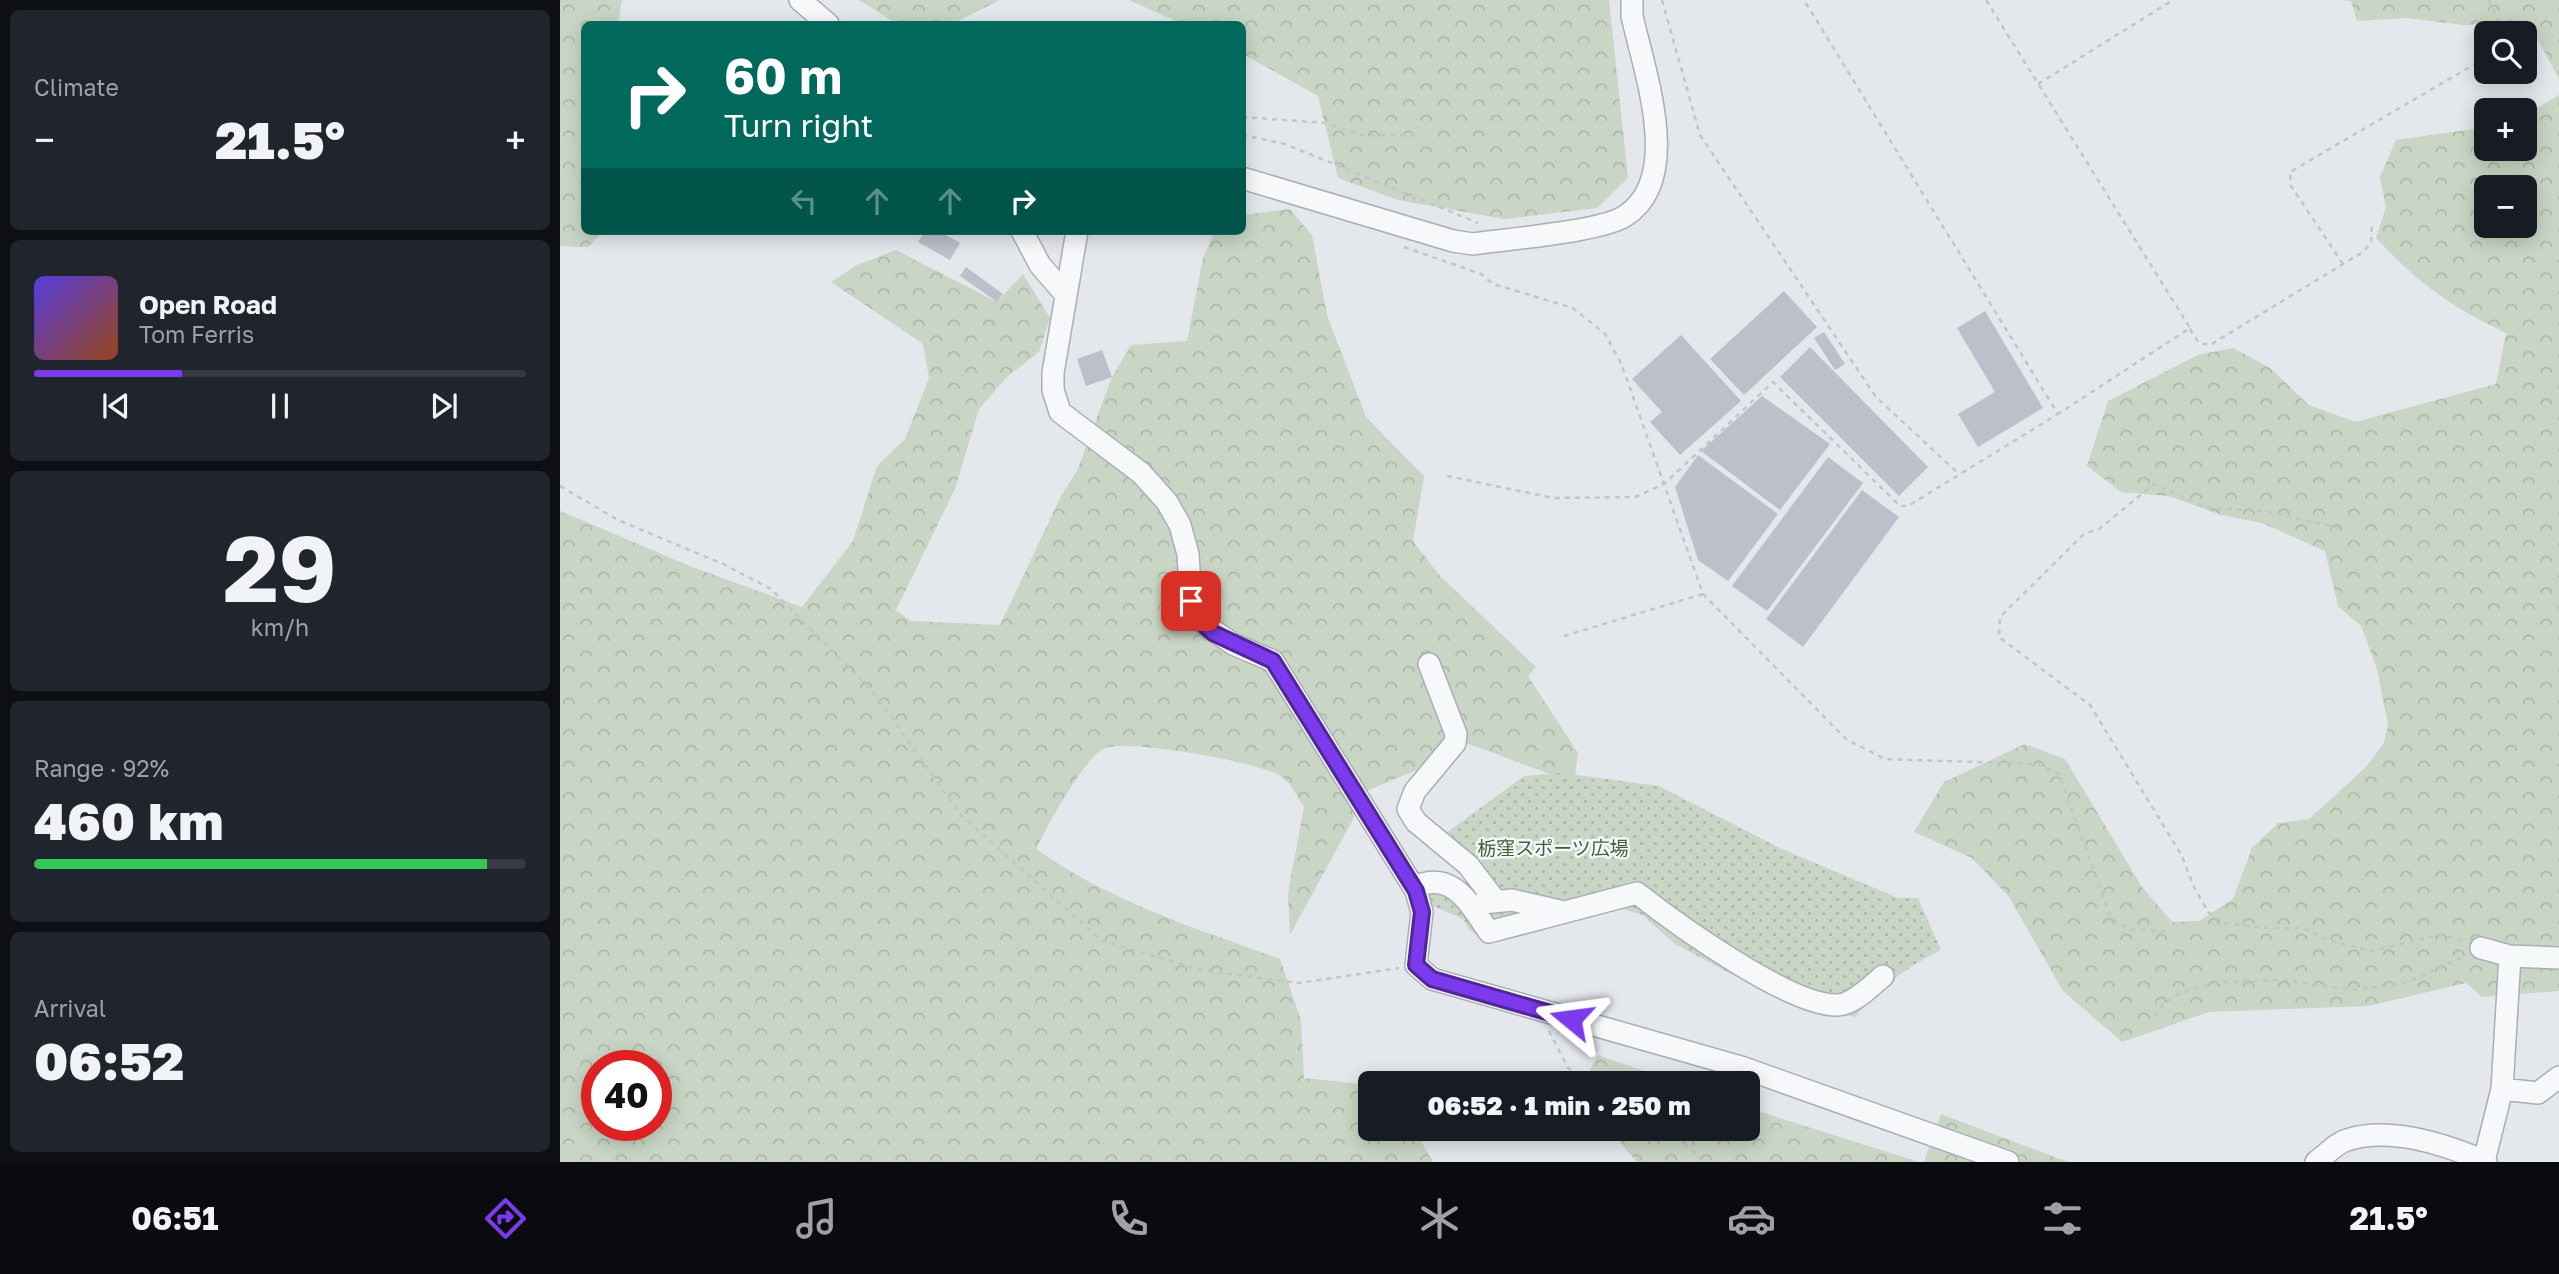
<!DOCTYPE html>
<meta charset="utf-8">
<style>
body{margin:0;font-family:"Golos Text","Noto Sans JP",sans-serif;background:#20242c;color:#f1f3f6;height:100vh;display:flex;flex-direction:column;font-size:26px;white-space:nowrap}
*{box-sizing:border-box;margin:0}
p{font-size:23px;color:#9ea1a6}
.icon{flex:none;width:38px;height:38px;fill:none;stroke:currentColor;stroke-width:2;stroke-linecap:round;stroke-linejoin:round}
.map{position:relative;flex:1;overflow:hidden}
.panel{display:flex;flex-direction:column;gap:10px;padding:10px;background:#0d0f14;width:560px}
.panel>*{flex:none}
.guide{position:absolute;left:21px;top:21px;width:665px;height:214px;border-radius:10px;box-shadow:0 4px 18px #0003;background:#00695c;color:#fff;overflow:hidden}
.controls{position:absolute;left:1914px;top:21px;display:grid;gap:14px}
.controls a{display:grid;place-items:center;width:63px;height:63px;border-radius:10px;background:#171b24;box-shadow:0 4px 18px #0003;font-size:35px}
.speed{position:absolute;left:21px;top:1050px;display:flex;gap:14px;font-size:35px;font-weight:700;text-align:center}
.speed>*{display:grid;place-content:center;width:91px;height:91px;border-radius:50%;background:#171b24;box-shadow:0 4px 18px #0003;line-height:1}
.speed .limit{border:10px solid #d22;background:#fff;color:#111}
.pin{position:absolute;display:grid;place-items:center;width:60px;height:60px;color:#fff;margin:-30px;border-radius:14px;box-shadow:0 4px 10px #0006}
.me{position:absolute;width:77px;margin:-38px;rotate:286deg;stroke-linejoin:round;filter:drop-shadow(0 0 5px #0008)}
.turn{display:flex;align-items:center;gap:24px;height:147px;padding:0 28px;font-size:32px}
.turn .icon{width:91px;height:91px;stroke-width:2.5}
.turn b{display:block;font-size:49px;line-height:60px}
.lanes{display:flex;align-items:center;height:66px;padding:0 28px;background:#0003;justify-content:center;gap:35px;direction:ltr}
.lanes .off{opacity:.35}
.big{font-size:52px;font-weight:800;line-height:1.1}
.panel .tile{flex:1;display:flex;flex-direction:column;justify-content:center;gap:10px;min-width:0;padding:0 24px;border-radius:10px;background:#20242c}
.panel .dial{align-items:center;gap:0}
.dial b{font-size:91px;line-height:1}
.song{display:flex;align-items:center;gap:21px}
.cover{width:84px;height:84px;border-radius:10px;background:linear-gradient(135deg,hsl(250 70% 55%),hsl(20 70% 35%))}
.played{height:7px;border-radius:4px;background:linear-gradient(90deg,#7c3aed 30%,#363941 30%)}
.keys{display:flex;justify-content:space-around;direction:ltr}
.heat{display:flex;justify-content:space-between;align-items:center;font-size:38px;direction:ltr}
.charge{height:10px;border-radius:5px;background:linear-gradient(90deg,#34c759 92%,#363941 0)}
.trip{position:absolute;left:798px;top:1071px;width:402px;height:70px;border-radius:10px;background:#171b24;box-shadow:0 4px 18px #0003;font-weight:800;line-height:70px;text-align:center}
.tabs{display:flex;height:112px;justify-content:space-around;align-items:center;background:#090b0e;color:#9ea1a6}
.tabs .icon{width:49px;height:49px}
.tabs .active{color:#7c3aed}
.tabs b{font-size:32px;color:#f1f3f6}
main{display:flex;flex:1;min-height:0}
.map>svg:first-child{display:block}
.forest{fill:url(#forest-crowns);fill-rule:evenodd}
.park{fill:url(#park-dots)}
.building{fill:#bbc0ca}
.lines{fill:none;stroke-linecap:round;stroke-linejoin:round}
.minor-casing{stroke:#a9aeb7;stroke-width:24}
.path{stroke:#c2c5cb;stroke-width:2.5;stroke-dasharray:5 5;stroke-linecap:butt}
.minor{stroke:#f7f8fa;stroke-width:21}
.route-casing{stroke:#51269a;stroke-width:18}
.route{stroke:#7c3aed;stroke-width:12}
.labels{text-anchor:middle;stroke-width:5;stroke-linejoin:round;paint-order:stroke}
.park-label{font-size:19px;fill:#3f6138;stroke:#f4f6f9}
</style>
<main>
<section class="panel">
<div class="tile"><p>Climate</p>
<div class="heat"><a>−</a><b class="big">21.5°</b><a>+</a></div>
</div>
<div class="tile">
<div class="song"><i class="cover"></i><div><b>Open Road</b><p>Tom Ferris</p></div></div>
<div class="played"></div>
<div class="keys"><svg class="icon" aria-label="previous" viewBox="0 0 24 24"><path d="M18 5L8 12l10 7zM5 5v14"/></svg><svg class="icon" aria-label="pause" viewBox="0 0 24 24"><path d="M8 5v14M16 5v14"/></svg><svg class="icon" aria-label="next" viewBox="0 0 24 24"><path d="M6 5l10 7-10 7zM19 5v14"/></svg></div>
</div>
<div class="tile dial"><b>29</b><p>km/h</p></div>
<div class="tile"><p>Range · 92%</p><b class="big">460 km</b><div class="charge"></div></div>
<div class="tile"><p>Arrival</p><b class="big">06:52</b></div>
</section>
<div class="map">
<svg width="1999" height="1162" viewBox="0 0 1999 1162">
<defs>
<pattern id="forest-crowns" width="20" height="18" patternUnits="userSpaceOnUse" patternTransform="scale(1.75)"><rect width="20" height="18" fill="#c9d6c5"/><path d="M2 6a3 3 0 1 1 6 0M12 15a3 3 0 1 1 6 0" fill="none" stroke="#adb8ab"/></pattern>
<pattern id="park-dots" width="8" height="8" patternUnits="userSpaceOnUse" patternTransform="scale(1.75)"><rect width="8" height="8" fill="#c9d6c5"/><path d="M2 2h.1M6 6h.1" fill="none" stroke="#adb8ab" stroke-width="1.8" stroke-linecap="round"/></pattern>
</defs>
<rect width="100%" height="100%" fill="#e4e7ec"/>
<path class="forest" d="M0,0H62L58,24H24V231H43L28,247L0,246Z
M299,0H440L392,24H337Z
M569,0H1049L1068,178L1037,208L944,219L838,200L778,178L758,96L683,54L682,24H622Z
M1781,0H1999V79L1969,23L1903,25L1848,18L1797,21L1791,1Z
M1999,95V991L1922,997L1906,983L1808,1006L1649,1012L1562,1042L1503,991L1449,897L1412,858L1354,832L1384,782L1465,744L1505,759L1582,887L1612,922L1639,921L1673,899L1692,848L1718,823L1749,819L1805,768L1824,743L1828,725L1817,669L1801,626L1778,606L1765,551L1702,523L1661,515L1608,496L1561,492L1527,466L1548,401L1638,355L1673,348L1710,368L1749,405L1795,422L1936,384L1946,333C1891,307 1858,283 1816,238L1826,207L1820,177L1836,140L1927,127V149H1965V115ZM1927,187H1965V226H1927Z
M730,209L752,235L767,315L806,417L864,476L853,541L880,576L976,667L968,676L1018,753L1014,783L901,741L871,764L809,790L730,935L728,893L744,807C738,798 731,783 722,777C703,762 567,739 545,748C524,757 487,827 476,849C551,902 635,928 720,959L741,1020L744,1078L810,1085V1129H854L873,1162H0V511L135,568L242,607L293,541L317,466L345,439L369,378L363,344L271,282L297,265L336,250L437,302L463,274L490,318L479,352L448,376L419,409L395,489L336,610L351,621L440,625L501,496L517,471L552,377L571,345L627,341L643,258L655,231H682L683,215ZM37,1066H96V1125H37Z
M1038,1055L1118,1083H1023Z
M1188,1108L1359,1162H1077L1048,1129H1188Z
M1381,1114L1508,1162H1364Z"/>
<path class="park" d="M1002,773L1099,786L1222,849L1338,898H1358L1381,950C1346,967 1321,987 1295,1017L1220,1000L1115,944L1083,915L1060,908L928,942L910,931L903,919L873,906L854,874L888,873L908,889L915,888L882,836L964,776Z"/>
<path class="building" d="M365,231H379L400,243L390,260L358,242Z
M406,267L443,294L437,302L400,276Z
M1224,291L1257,327L1184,395L1150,359Z
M1425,311L1483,408L1418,447L1398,414L1435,392L1397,328Z
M1264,332L1285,364L1275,370L1254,338Z
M1121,335L1181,401L1120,455L1090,422L1102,412L1072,379Z
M1250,347L1368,467L1339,496L1220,377Z
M542,350L552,377L526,386L517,359Z
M1202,396L1270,444L1220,510L1141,451Z
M1138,455L1218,514L1168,581L1138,560L1115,487Z
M1268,457L1303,483L1207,611L1172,586Z
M1302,490L1339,517L1243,647L1206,619Z"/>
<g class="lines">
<defs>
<path id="minor" d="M240,0L268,24
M682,178L893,241L913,244C946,239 1040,232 1065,216C1124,179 1084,71 1072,16V0
M462,231L480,265L506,295
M517,231L493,373V390L500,412L581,473L607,502L620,525L628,554L631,601L640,621L673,644L713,661L856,891L862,912L856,965L872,979L1181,1067L1448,1162
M869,664L896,734L895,743L855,791L848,809L856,822L908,865L935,900
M854,887C893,870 909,903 929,932L1077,893C1115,923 1231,1007 1278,1005C1294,1004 1312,985 1323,976
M923,903L952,900L1004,912
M1921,948L1950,956L1999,958
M1942,1089L1978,1093L1999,1077
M1924,1161L1942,1089L1950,956
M1756,1162C1766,1155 1776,1143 1787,1140C1830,1126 1887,1145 1926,1162"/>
</defs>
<use href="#minor" class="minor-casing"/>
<path class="path" d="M1102,0L1140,135L1316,397L1399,474
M1426,0L1630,328L1498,414
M1929,0L1943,33
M1478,84L1613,0
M682,117L766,123L802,135H853L857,127
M682,135L725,144L918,223
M844,247L921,274L933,284L1013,308L1045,334L1061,363L1143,594L1286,739L1325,759L1477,764L1499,774L1551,919L1570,929L1607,932
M1783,264L1731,186L1730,172L1927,57
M1630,329L1639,343L1650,345L1803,252L1811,243L1812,225
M887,476L993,498L1075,497L1104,484L1213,382L1340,506H1348L1498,414L1244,0
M0,486L58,520L163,564L211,589L314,693L400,814L541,940L640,970L739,983L839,968
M1780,528L1709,512L1645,507L1594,484L1539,529L1524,534L1440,617L1439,637L1530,705L1622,856L1633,885L1648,912L1664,923L1706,928H1742L1771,941L1812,951L1882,934L1905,942
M1004,636L1143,594
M1594,1016L1604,1003L1620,993L1659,982L1724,980L1794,990L1845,983L1905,956
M989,1031L1008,1068L1032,1083
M1110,1129L1144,1162"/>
<use href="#minor" class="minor"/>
</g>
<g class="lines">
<defs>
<path id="route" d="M631,601L639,621L653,633L713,661L856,891L862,912L856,965L872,979L1011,1019"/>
</defs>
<use href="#route" class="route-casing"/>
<use href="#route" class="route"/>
</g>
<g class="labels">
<g class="park-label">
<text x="993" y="855">栃窪スポーツ広場</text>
</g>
</g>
</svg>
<div class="controls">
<a><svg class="icon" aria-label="search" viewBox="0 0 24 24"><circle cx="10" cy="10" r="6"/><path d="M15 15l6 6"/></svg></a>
<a>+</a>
<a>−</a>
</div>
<div class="speed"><div class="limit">40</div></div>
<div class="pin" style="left:631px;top:601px;background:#d93025"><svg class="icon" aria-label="arrive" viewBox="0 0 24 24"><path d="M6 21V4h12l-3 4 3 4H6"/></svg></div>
<svg class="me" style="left:1011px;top:1019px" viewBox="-20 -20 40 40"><path d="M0-17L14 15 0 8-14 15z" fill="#7c3aed" stroke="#fff" stroke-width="4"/></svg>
<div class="trip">06:52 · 1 min · 250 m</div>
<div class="guide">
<div class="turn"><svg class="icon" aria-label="right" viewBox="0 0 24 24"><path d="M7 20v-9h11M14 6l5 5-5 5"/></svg><div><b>60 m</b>Turn right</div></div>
<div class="lanes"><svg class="icon off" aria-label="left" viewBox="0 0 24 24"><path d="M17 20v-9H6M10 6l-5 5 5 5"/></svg><svg class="icon off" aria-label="ahead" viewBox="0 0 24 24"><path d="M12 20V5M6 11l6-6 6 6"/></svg><svg class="icon off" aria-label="ahead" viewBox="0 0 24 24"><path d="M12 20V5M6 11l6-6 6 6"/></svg><svg class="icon" aria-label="right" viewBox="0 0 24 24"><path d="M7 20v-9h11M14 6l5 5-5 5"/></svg></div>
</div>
</div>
</main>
<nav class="tabs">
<b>06:51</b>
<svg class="icon active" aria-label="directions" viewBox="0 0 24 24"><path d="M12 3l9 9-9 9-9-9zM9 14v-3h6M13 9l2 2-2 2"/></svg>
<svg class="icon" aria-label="music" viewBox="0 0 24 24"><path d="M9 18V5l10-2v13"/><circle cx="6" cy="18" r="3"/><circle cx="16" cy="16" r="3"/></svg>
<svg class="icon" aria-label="phone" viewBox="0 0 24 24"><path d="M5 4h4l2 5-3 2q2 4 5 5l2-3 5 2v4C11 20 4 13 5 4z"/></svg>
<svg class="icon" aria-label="climate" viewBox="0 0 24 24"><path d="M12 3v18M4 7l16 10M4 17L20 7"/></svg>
<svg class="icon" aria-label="car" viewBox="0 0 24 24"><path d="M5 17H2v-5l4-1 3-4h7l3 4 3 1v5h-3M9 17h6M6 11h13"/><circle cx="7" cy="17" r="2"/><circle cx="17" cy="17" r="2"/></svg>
<svg class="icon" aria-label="filters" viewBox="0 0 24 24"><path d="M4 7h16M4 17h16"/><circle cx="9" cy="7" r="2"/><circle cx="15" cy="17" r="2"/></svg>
<b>21.5°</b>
</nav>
